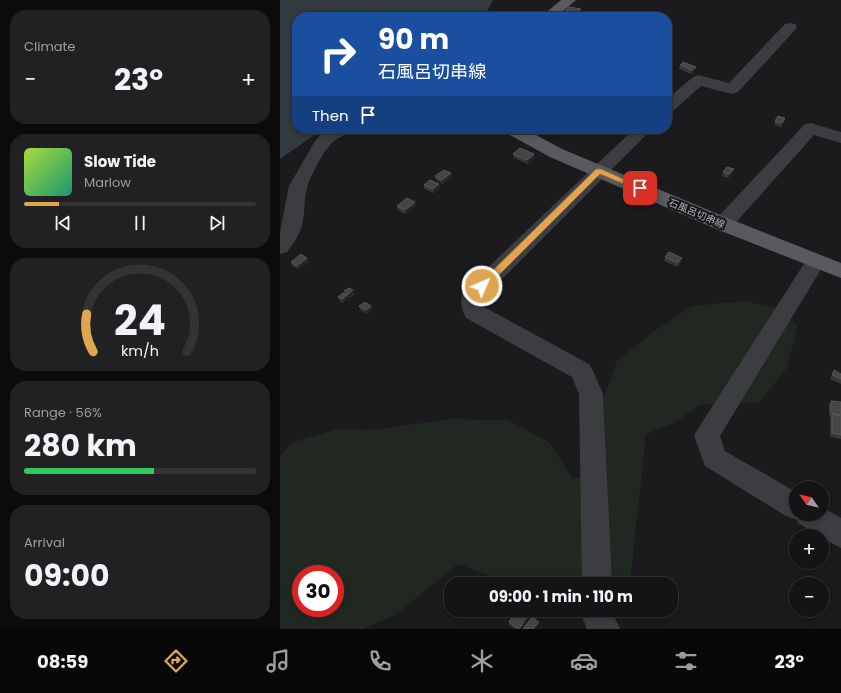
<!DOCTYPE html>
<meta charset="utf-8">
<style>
body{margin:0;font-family:Poppins,"Noto Sans JP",sans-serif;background:#212123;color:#f1f3f6;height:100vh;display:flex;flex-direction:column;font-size:15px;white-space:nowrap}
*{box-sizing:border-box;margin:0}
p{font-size:13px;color:#9d9ea1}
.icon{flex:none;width:22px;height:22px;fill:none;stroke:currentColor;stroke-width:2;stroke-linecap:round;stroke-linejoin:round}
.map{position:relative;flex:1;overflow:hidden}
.panel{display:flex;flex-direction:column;gap:10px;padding:10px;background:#0b0b0c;width:280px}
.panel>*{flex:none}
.top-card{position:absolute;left:12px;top:12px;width:380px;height:122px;border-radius:16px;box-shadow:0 2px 6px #0003,0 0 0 1px #333335;background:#1a4fa0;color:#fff;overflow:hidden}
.needle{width:26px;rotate:304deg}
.fabs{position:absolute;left:509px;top:481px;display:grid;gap:8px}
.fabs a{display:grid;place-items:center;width:40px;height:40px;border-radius:50%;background:#141416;box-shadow:0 2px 6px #0003,0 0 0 1px #333335;font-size:20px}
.speed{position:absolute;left:12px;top:565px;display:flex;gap:8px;font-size:20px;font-weight:700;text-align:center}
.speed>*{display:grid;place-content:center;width:52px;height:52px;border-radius:50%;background:#141416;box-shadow:0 2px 6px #0003,0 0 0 1px #333335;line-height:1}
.speed .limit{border:6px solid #d22;background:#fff;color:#111}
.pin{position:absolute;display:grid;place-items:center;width:34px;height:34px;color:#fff;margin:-17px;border-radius:8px;box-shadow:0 2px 6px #0006}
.me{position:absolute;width:44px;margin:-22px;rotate:45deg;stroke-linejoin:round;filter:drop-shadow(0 0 3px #0008)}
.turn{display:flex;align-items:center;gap:14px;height:84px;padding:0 20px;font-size:18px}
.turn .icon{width:52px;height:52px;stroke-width:2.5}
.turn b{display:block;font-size:28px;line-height:34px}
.then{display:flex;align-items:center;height:38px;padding:0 20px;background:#0003;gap:8px;font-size:15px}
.big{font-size:30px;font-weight:700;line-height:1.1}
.panel .tile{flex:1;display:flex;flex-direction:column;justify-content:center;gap:6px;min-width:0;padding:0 14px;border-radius:16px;background:#212123}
.panel .dial{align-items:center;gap:0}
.dial svg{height:104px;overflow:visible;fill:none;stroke:#333335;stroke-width:7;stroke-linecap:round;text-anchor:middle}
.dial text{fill:#f1f3f6;stroke:none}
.song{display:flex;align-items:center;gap:12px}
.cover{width:48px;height:48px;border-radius:6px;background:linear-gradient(135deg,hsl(80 70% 55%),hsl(160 70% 35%))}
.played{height:4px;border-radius:2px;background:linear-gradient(90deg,#dfa551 15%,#333335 15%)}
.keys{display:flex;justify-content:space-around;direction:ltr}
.heat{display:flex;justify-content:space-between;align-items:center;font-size:22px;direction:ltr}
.charge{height:6px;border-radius:3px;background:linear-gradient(90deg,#34c759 56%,#333335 0)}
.trip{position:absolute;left:164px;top:577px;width:234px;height:40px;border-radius:16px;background:#141416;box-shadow:0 2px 6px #0003,0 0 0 1px #333335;font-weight:700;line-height:40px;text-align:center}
.dock{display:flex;height:64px;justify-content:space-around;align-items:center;background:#080809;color:#9d9ea1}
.dock .icon{width:28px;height:28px}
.dock .current{color:#dfa551}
.dock b{font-size:18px;color:#f1f3f6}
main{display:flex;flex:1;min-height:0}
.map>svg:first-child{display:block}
.green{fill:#212721;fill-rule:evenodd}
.water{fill:#323a3f}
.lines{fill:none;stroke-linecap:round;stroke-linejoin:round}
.minor{fill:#3c3d41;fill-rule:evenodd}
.major{fill:#585a60;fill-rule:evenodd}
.wall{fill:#37373a}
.shaded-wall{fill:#262628}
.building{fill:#444547;stroke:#555659}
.route{fill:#dfa551;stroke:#916b35}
.labels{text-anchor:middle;stroke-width:4;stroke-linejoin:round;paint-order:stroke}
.street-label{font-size:10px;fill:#afb3ba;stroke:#161618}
</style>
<main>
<section class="panel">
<div class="tile"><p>Climate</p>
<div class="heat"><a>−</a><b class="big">23°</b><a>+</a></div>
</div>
<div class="tile">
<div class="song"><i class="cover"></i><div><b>Slow Tide</b><p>Marlow</p></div></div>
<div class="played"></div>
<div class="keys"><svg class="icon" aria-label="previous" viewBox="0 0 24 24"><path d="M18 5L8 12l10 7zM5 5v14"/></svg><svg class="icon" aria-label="pause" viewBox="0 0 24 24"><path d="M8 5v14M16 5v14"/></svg><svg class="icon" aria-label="next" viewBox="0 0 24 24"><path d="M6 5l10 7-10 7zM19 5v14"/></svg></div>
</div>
<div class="tile dial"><svg viewBox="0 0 100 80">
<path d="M14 69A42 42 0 1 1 86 69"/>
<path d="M14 69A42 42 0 0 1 9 40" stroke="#dfa551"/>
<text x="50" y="56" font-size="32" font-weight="700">24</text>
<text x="50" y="72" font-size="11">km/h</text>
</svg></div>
<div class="tile"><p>Range · 56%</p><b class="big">280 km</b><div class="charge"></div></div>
<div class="tile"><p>Arrival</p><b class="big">09:00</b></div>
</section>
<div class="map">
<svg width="561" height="629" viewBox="0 0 561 629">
<rect width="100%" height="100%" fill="#1b1b1d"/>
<path class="green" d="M466,301L494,308L518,325L507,368L479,403L420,405L394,423L366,434L350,584H233L178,564L115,615L83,629H0V456L11,443L54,430L98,429L171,419L228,420L270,443L292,477L324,482V397L337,361L373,332L412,306ZM21,574H55V608H21Z"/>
<path class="water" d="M0,0H213L204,17H17V129H43L0,159Z"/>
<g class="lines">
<path class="minor" d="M510,23L515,24L517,27L515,30L458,92L452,94L421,86L393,111L387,113V99L413,77L418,75L449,83L505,24Z
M531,123L561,132V143L534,135L450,229L443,230L436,229L433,224L436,219L525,124Z
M49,129H73C69,135 59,136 53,142C43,151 36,167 30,179C23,194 26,209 22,225C20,235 13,244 7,252L0,254V232L9,186L35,141L42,133Z
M354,129H372L202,299L204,307L309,364L313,371L323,394L332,584H302L299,394L292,377L186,318C182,310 179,300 183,291Z
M536,254L543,256L546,261L440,436L445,451L516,492V514H542V507L561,518V548L542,538V536H539L518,523L517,520L506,516L425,466L414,435L529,256Z
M303,610H333V614L340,629H307L303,619Z"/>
<path class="major" d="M281,0H296L276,17H261Z
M224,129H245L282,149L450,219L561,263V278L436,229L270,157L226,133Z"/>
</g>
<path class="wall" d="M400,65L415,70L411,74L399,69Z
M505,118L504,122L501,127L494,125L495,121Z
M233,154L255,158L248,164L234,158Z
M443,172L453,173L448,178L442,176Z
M155,176L172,177L163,184L156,180Z
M159,184L160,188L154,193L144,189V185Z
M135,202L136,206L125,214L118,210L117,206Z
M385,257L401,262L398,267L384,261Z
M11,262H29L18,269L12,266Z
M73,290L74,294L70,298L67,296L68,299L63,303L60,301L58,297L65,294L64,291Z
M79,306H91L92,310L87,314L80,310Z
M554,370L561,374V384L550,379Z
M551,401L561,402V439L550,437V418L551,417L549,416V404Z
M253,611L241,629H235L229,625V622Z
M273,611V614L269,619L263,614V612Z"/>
<path class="shaded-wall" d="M301,9V13L297,17H294Z
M305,12V16L304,17H299Z
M416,67L415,70L411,74L412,70Z
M505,118L504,122L501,127L502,123Z
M254,154L255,158L248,164L247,160Z
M454,169L453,173L448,178L449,174Z
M171,173L172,177L163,184L162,180Z
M159,184L160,188L154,193L153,189Z
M135,202L136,206L125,214V210Z
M27,258L29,262L18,269L17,266Z
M402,258L401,262L398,267V263Z
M73,290L74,294L70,298L68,294Z
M67,295L68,299L63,303L62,299Z
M91,306L92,310L87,314L86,310Z
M251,610L253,611L241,629H239Z
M273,611V614L269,619V616Z
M259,622V624L255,629H253Z"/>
<path class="building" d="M289,7L301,9L294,17L292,16L291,17H280Z
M302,12H305L299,17H296Z
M403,62L416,67L412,70L400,65Z
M498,116L505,118L502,123L495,121Z
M240,148L254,154L247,160L233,154Z
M447,167L454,169L449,174L443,172Z
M164,170L171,173L162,180L155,176Z
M150,180L159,184L153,189L144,185Z
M127,198L135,202L125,210L117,206Z
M389,252L402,258L398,263L385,257Z
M21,254L27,258L17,266L11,262Z
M69,288L73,290L68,294L64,291Z
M63,293L67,295L62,299L58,297Z
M85,302L91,306L86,310L79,306Z
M554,370L561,374V379L552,375Z
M551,401L561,402V415L551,413Z
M552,414L561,416V435L552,433Z
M237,610H251L239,629L229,622Z
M264,610H271L273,611L269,616L263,612Z
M252,617L259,622L253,629H243Z"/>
<path class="route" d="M316,169H321L364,188L360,191L358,190L320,174L205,289H199L198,286L199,284Z"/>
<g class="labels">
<g class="street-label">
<text transform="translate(417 213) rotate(23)" y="4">石風呂切串線</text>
</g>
</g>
</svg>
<div class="fabs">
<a><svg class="needle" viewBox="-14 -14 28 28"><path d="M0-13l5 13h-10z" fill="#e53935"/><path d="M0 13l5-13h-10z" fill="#9d9ea1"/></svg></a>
<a>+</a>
<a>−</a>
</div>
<div class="speed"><div class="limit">30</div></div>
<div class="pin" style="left:360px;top:188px;background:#d93025"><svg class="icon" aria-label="arrive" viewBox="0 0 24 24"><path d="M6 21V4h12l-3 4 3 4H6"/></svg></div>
<svg class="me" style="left:202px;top:286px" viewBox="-20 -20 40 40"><circle r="17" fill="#dfa551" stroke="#fff" stroke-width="3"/><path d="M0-11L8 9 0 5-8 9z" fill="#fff"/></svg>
<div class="trip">09:00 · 1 min · 110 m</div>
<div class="top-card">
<div class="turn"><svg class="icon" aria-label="right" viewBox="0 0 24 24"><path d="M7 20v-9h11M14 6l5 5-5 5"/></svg><div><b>90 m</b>石風呂切串線</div></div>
<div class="then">Then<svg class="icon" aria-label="arrive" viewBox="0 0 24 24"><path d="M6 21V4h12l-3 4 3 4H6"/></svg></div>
</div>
</div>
</main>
<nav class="dock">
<b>08:59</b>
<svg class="icon current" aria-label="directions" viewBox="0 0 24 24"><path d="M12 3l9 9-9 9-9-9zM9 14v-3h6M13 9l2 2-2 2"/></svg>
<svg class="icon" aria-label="music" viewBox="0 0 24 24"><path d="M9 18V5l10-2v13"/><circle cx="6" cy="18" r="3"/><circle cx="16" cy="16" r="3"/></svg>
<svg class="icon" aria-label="phone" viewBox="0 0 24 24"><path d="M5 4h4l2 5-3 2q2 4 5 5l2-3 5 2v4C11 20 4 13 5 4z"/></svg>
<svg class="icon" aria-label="climate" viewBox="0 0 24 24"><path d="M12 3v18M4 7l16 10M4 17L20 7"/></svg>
<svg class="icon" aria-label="car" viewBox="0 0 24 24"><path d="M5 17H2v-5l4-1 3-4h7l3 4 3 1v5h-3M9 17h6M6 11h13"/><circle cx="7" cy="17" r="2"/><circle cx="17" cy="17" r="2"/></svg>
<svg class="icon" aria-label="filters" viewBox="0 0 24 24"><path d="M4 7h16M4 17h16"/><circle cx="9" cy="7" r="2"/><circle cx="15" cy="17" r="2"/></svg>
<b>23°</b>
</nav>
